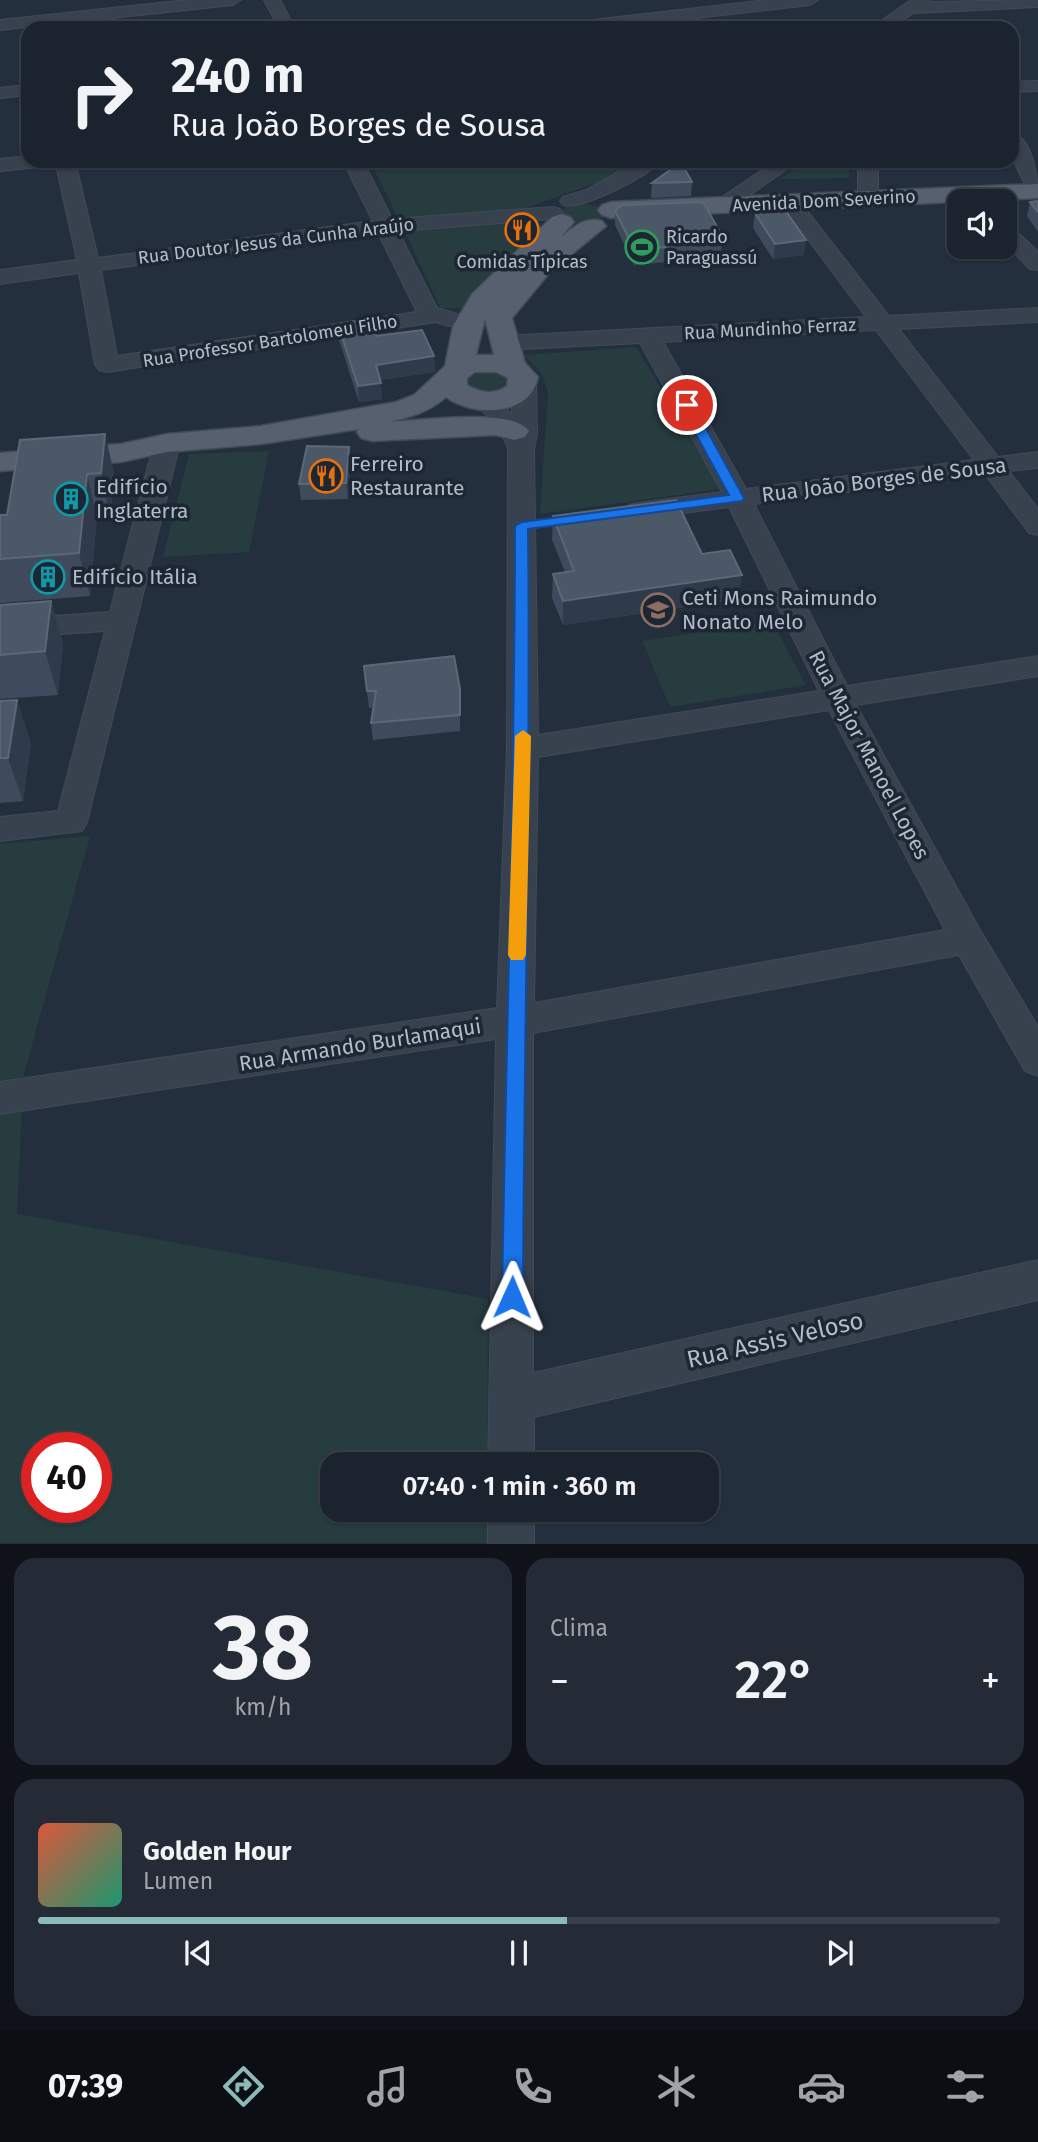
<!DOCTYPE html>
<html lang="pt">
<meta charset="utf-8">
<style>
body{margin:0;font-family:"Fira Sans",sans-serif;background:#242b36;color:#f1f3f6;height:100vh;display:flex;flex-direction:column;font-size:26px;white-space:nowrap}
*{box-sizing:border-box;margin:0}
p{font-size:23px;color:#a0a4aa}
.icon{flex:none;width:38px;height:38px;fill:none;stroke:currentColor;stroke-width:2;stroke-linecap:round;stroke-linejoin:round}
.map{position:relative;height:1544px;overflow:hidden}
.drawer{display:flex;flex-direction:column;gap:14px;padding:14px;background:#0f1319;flex:1}
.drawer>*{flex:none}
.hud{position:absolute;left:21px;top:21px;width:998px;height:147px;border-radius:21px;box-shadow:0 2px 5px #0004,0 0 0 2px #39404a;background:#1b232e;color:#f1f3f6;overflow:hidden}
.tools{position:absolute;left:947px;top:189px;display:grid;gap:14px}
.tools a{display:grid;place-items:center;width:70px;height:70px;border-radius:14px;background:#1b232e;box-shadow:0 2px 5px #0004,0 0 0 2px #39404a;font-size:35px}
.speed{position:absolute;left:21px;top:1432px;display:flex;gap:14px;font-size:35px;font-weight:700;text-align:center}
.speed>*{display:grid;place-content:center;width:91px;height:91px;border-radius:50%;background:#1b232e;box-shadow:0 2px 5px #0004,0 0 0 2px #39404a;line-height:1}
.speed .limit{border:10px solid #d22;background:#fff;color:#111}
.pin{position:absolute;display:grid;place-items:center;width:60px;height:60px;color:#fff;margin:-30px;border:4px solid #fff;border-radius:50%;box-shadow:0 2px 7px #0007}
.me{position:absolute;width:77px;margin:-38px;rotate:1deg;stroke-linejoin:round;filter:drop-shadow(0 0 5px #0008)}
.turn{display:flex;align-items:center;gap:24px;height:147px;padding:0 35px;font-size:32px}
.turn .icon{width:91px;height:91px;stroke-width:2.5}
.turn b{display:block;font-size:49px;line-height:60px}
.big{font-size:52px;font-weight:600;line-height:1.1}
.drawer .card{flex:1;display:flex;flex-direction:column;justify-content:center;gap:10px;min-width:0;padding:0 24px;border-radius:21px;background:#242b36}
.drawer .dial{align-items:center;gap:0}
.dial b{font-size:91px;line-height:1}
.song{display:flex;align-items:center;gap:21px}
.cover{width:84px;height:84px;border-radius:10px;background:linear-gradient(135deg,hsl(10 70% 55%),hsl(160 70% 35%))}
.played{height:7px;border-radius:4px;background:linear-gradient(90deg,#8bbbb9 55%,#39404a 55%)}
.keys{display:flex;justify-content:space-around;direction:ltr}
.heat{display:flex;justify-content:space-between;align-items:center;font-size:38px;direction:ltr}
.drawer .tiles{flex:1;display:grid;gap:14px;grid-template-columns:1fr 1fr}
.card:last-child{grid-column:span 2}
.trip{position:absolute;left:320px;top:1452px;width:399px;height:70px;border-radius:21px;background:#1b232e;box-shadow:0 2px 5px #0004,0 0 0 2px #39404a;font-weight:600;line-height:70px;text-align:center}
.menu{display:flex;height:112px;justify-content:space-around;align-items:center;background:#0b0e12;color:#a0a4aa}
.menu .icon{width:49px;height:49px}
.menu .on{color:#8bbbb9}
.menu b{font-size:32px;color:#f1f3f6}
.map>svg:first-child{display:block}
.green{fill:#263c3f;fill-rule:evenodd}
.lines{fill:none;stroke-linecap:round;stroke-linejoin:round}
.minor-casing{stroke:#414a57;stroke-width:2}
.major-casing{stroke:#414a57;stroke-width:3}
.minor{fill:#38414e;fill-rule:evenodd}
.major{fill:#56606e;fill-rule:evenodd}
.wall{fill:#3f4b5c}
.shaded-wall{fill:#2f3b4b}
.building{fill:#4b5868;stroke:#5c6777;stroke-width:2}
.route{fill:#1a73e8;stroke:#114b97;stroke-width:2}
.slow{fill:#f59e0b}
.labels{text-anchor:middle;stroke-width:7;stroke-linejoin:round;paint-order:stroke}
.far-street-label{font-size:18px;fill:#b4bcc9;stroke:#1d2633}
.far-poi-label{font-size:18px;fill:#b4bcc9;stroke:#1d2633;text-anchor:start}
.poi-label{font-size:21px;fill:#b4bcc9;stroke:#1d2633;text-anchor:start}
.street-label{font-size:21px;fill:#b4bcc9;stroke:#1d2633}
.near-street-label{font-size:24px;fill:#b4bcc9;stroke:#1d2633}
</style>
<div class="map">
<svg width="1038" height="1544" viewBox="0 0 1038 1544">
<rect width="100%" height="100%" fill="#242f3e"/>
<path class="green" d="M370,161H634L599,182L520,210L398,218Z
M806,161H850L849,178L781,179Z
M581,203L597,206L604,216C591,227 574,224 561,215L566,207Z
M531,219L545,227L470,307L441,309L403,228Z
M636,347L721,489L540,514L548,392L542,374L524,355Z
M483,368L508,374L510,386L494,394L468,390L463,378L466,375Z
M269,451L249,552L163,557L189,454Z
M772,621L806,685L670,707L642,641Z
M90,836L22,1081L0,1082V844Z
M22,1107L17,1214L488,1299L487,1465H332V1510H487V1543H0V1109ZM37,1447H96V1507H37Z"/>
<g class="lines">
<defs>
<path id="minor" d="M187,0H241L233,5L0,30V20Z
M264,0H280L295,28H279Z
M767,0H818L810,5L610,28H558L566,23Z
M911,0H930L929,2L1038,0V7L914,13L890,28H871Z
M1038,81V91L1012,92V82Z
M28,85V95L0,98V88Z
M1012,133C1033,138 1038,179 1038,197L1031,195L1028,191L1012,157Z
M28,156V161H50L40,167L0,171V159Z
M55,161H75L98,258L373,221L343,161H363L392,219L553,207L560,209L563,213L560,217L553,219L398,231L437,308L457,314L460,319L457,324L449,326L436,322L107,372L99,370L95,365L79,273L0,284V270L77,260ZM378,233L417,312L117,356L101,270Z
M637,161H661C649,176 582,210 563,205L560,201L563,197L586,190Z
M775,161H798L729,210H715L712,206L715,202Z
M858,161H878V199L875,203H861L858,199Z
M791,197L798,199L889,316L1038,308V322L899,329L998,457L1038,452V468L1009,471L1038,509V535L1029,533L985,474L754,504L847,686L1038,656V676L856,705L980,930L1038,1027V1076L1025,1071L959,955L533,1033V1373L1038,1260V1300L534,1417V1465H488L496,1039L0,1114V1082L497,1008L507,748L508,449L502,433L474,401L477,396C495,392 501,403 512,415V383L516,378H532L536,383L537,434L534,449L538,735L819,691L729,507L638,519L629,517L625,511L629,505L638,503L722,492L640,343L503,350L495,348L491,343L495,338L503,336L866,317L781,203L784,199ZM876,330L974,460L746,489L663,342ZM829,710L945,930L534,1003L538,757Z
M1004,224L1011,226L1038,252V270L1030,269L1004,242Z
M167,435L176,438L180,443L87,822L82,831L0,841V817L58,811L105,631L0,638V620L110,612L154,443L158,438Z
M488,1510H534V1544H488Z"/>
<path id="major" d="M1038,184V198L611,218L602,215L598,210L602,205L611,202Z
M561,214L570,217L574,222L561,237C574,227 585,216 602,221L606,226L550,272L512,318L525,363L538,377C531,417 473,417 446,397C429,412 411,417 389,422C418,421 513,407 529,431L525,437L514,440L496,435L372,441L361,438L357,432L359,429L261,444L167,452L121,462L0,471V453L121,444L167,434L261,426L396,402L414,395L445,366L453,326L472,294L552,217ZM485,319L494,355H476ZM475,372H496L508,378L507,386C495,395 480,393 467,385V378Z"/>
</defs>
<use href="#minor" class="minor-casing"/>
<use href="#major" class="major-casing"/>
<use href="#minor" class="minor"/>
<use href="#major" class="major"/>
</g>
<path class="wall" d="M692,182L691,196L651,198L652,183Z
M1038,201V232L1027,216L1030,202Z
M615,211L723,237L721,252L667,256V262L634,265L615,225Z
M755,213L804,255L773,259L753,228Z
M338,324L376,336L434,356L435,372L380,380L382,399L359,402L339,340Z
M20,440L115,477L110,516L97,517L90,596L0,603V515H7Z
M349,447L351,463L348,499L301,500L299,484Z
M553,516L702,554L739,599L563,625L552,598L553,574L565,572L552,540Z
M51,601L63,644L58,695L0,699V605Z
M364,666L460,689V731L373,740L371,723L374,707L369,708Z
M0,701L31,743L23,801L0,803Z"/>
<path class="shaded-wall" d="M806,240L804,255L773,259L775,244Z
M434,356L435,372L377,380L376,365Z
M381,383L382,399L359,402L358,386Z
M105,434L115,477L110,516L101,473Z
M349,447L351,463L348,499L346,483Z
M87,474L97,517L90,596L79,553Z
M742,575L739,599L563,625V601Z
M51,601L63,644L58,695L45,651Z
M17,700L31,743L23,801L8,758Z"/>
<path class="building" d="M745,22L752,28H695Z
M681,162L692,182L652,183Z
M1038,201V212L1030,202Z
M703,202L723,237L665,241L668,247L635,250L615,211L622,205Z
M785,210L806,240L775,244L755,213Z
M369,319L376,336L422,330L434,356L376,365L381,383L358,386L338,324Z
M105,434L101,473L87,474L79,553L0,559V515H7L20,440Z
M307,446L349,447L346,483L299,484Z
M676,500L702,554L730,550L742,575L563,601L553,574L574,571L553,516Z
M51,601L45,651L0,655V605Z
M454,656L460,689V715L371,723L376,691H367L364,666Z
M17,700L8,758H0V701Z"/>
<path class="route" d="M687,401L693,405L744,498L742,501L528,529C531,785 524,1041 523,1297L520,1304L512,1307L505,1304L502,1297C506,1040 515,783 515,526L522,522L729,495L680,405Z"/>
<path class="slow" d="M523,730L531,736L526,955L523,960H511L508,955L515,736Z"/>
<defs>
<symbol id="restaurant-ring" viewBox="-11 -11 22 22"><circle r="9.5" fill="#1d2633" stroke="#e8710a" stroke-width="1.5"/><path d="M-5-6h1v4h1v-4h1v4h1v-4h1v5L-1.5 .5V6h-2V.5L-5-1ZM5-6V6H3V1.5H1.5Q1.5-4 5-6Z" fill="#e8710a"/></symbol>
<symbol id="stadium-ring" viewBox="-11 -11 22 22"><circle r="9.5" fill="#1d2633" stroke="#2e9e5b" stroke-width="1.5"/><path d="M0-5a6.5 5 0 1 0 0 10a6.5 5 0 1 0 0-10ZM-3.5-1.8h7v3.6h-7Z" fill="#2e9e5b"/></symbol>
<symbol id="building-ring" viewBox="-11 -11 22 22"><circle r="9.5" fill="#1d2633" stroke="#0f9aa8" stroke-width="1.5"/><path d="M-4-6H4V6H1V3H-1V6H-4ZM-2.5-4.3h1.7v1.8h-1.7ZM.8-4.3h1.7v1.8H.8ZM-2.5-1h1.7V.8h-1.7ZM.8-1h1.7V.8H.8Z" fill="#0f9aa8"/></symbol>
<symbol id="school-ring" viewBox="-11 -11 22 22"><circle r="9.5" fill="#1d2633" stroke="#8d6e63" stroke-width="1.5"/><path d="M0-5L7-2L0 1L-7-2ZM-4 1L0 2.5L4 1V4Q0 6-4 4Z" fill="#8d6e63"/></symbol>
</defs>
<g fill-rule="evenodd">
<use href="#restaurant-ring" x="503" y="211" width="38" height="38"/>
<use href="#stadium-ring" x="623" y="228" width="38" height="38"/>
<use href="#restaurant-ring" x="307" y="457" width="38" height="38"/>
<use href="#building-ring" x="52" y="480" width="38" height="38"/>
<use href="#building-ring" x="29" y="558" width="38" height="38"/>
<use href="#school-ring" x="639" y="591" width="38" height="38"/>
</g>
<g class="labels">
<g class="far-street-label">
<text transform="translate(824 201) rotate(-3)" y="6">Avenida Dom Severino</text>
<text transform="translate(276 241) rotate(-7)" y="6">Rua Doutor Jesus da Cunha Araújo</text>
<text transform="translate(770 329) rotate(-3)" y="6">Rua Mundinho Ferraz</text>
<text transform="translate(270 341) rotate(-9)" y="6">Rua Professor Bartolomeu Filho</text>
</g>
<g class="far-poi-label">
<text x="666" y="243">Ricardo<tspan x="666" dy="21">Paraguassú</tspan></text>
<text x="522" y="268" text-anchor="middle">Comidas Típicas</text>
</g>
<g class="poi-label">
<text x="350" y="471">Ferreiro<tspan x="350" dy="24">Restaurante</tspan></text>
<text x="96" y="494">Edifício<tspan x="96" dy="24">Inglaterra</tspan></text>
<text x="72" y="584">Edifício Itália</text>
<text x="682" y="605">Ceti Mons Raimundo<tspan x="682" dy="24">Nonato Melo</tspan></text>
</g>
<g class="street-label">
<text transform="translate(884 480) rotate(-7)" y="7">Rua João Borges de Sousa</text>
<text transform="translate(869 755) rotate(62)" y="7">Rua Major Manoel Lopes</text>
<text transform="translate(360 1045) rotate(-9)" y="7">Rua Armando Burlamaqui</text>
</g>
<g class="near-street-label">
<text transform="translate(775 1340) rotate(-13)" y="8">Rua Assis Veloso</text>
</g>
</g>
</svg>
<div class="tools">
<a><svg class="icon" aria-label="sound" viewBox="0 0 24 24"><path d="M4 9h4l5-4v14l-5-4H4zM17 9q2 3 0 6"/></svg></a>
</div>
<div class="speed"><div class="limit">40</div></div>
<div class="pin" style="left:687px;top:405px;background:#d93025"><svg class="icon" aria-label="arrive" viewBox="0 0 24 24"><path d="M6 21V4h12l-3 4 3 4H6"/></svg></div>
<svg class="me" style="left:512px;top:1297px" viewBox="-20 -20 40 40"><path d="M0-17L14 15 0 8-14 15z" fill="#1a73e8" stroke="#fff" stroke-width="4"/></svg>
<div class="trip">07:40 · 1 min · 360 m</div>
<div class="hud">
<div class="turn"><svg class="icon" aria-label="right" viewBox="0 0 24 24"><path d="M7 20v-9h11M14 6l5 5-5 5"/></svg><div><b>240 m</b>Rua João Borges de Sousa</div></div>
</div>
</div>
<section class="drawer">
<div class="tiles">
<div class="card dial"><b>38</b><p>km/h</p></div>
<div class="card"><p>Clima</p>
<div class="heat"><a>−</a><b class="big">22°</b><a>+</a></div>
</div>
<div class="card">
<div class="song"><i class="cover"></i><div><b>Golden Hour</b><p>Lumen</p></div></div>
<div class="played"></div>
<div class="keys"><svg class="icon" aria-label="previous" viewBox="0 0 24 24"><path d="M18 5L8 12l10 7zM5 5v14"/></svg><svg class="icon" aria-label="pause" viewBox="0 0 24 24"><path d="M8 5v14M16 5v14"/></svg><svg class="icon" aria-label="next" viewBox="0 0 24 24"><path d="M6 5l10 7-10 7zM19 5v14"/></svg></div>
</div>
</div>
</section>
<nav class="menu">
<b>07:39</b>
<svg class="icon on" aria-label="directions" viewBox="0 0 24 24"><path d="M12 3l9 9-9 9-9-9zM9 14v-3h6M13 9l2 2-2 2"/></svg>
<svg class="icon" aria-label="music" viewBox="0 0 24 24"><path d="M9 18V5l10-2v13"/><circle cx="6" cy="18" r="3"/><circle cx="16" cy="16" r="3"/></svg>
<svg class="icon" aria-label="phone" viewBox="0 0 24 24"><path d="M5 4h4l2 5-3 2q2 4 5 5l2-3 5 2v4C11 20 4 13 5 4z"/></svg>
<svg class="icon" aria-label="climate" viewBox="0 0 24 24"><path d="M12 3v18M4 7l16 10M4 17L20 7"/></svg>
<svg class="icon" aria-label="car" viewBox="0 0 24 24"><path d="M5 17H2v-5l4-1 3-4h7l3 4 3 1v5h-3M9 17h6M6 11h13"/><circle cx="7" cy="17" r="2"/><circle cx="17" cy="17" r="2"/></svg>
<svg class="icon" aria-label="filters" viewBox="0 0 24 24"><path d="M4 7h16M4 17h16"/><circle cx="9" cy="7" r="2"/><circle cx="15" cy="17" r="2"/></svg>
</nav>
